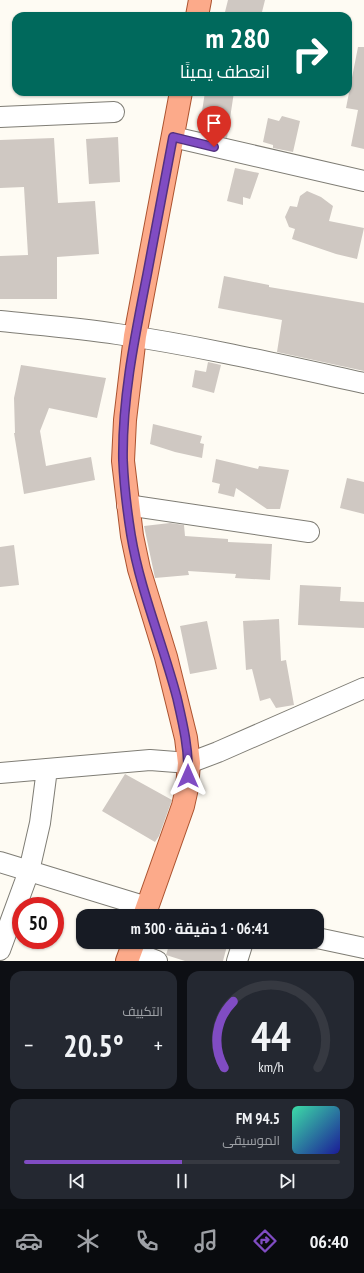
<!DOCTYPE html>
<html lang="ar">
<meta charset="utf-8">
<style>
body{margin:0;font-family:"PT Sans Narrow",Cairo,sans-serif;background:#242831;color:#f1f3f6;direction:rtl;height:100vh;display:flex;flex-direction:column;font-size:15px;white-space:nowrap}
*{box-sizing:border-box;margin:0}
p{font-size:13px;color:#9ea1a6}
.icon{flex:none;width:22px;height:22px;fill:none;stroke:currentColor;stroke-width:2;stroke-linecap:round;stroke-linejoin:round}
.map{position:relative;height:961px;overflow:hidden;direction:ltr}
.side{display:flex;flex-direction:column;gap:10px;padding:10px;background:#0d0f14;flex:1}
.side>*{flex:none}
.hud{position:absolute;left:12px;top:12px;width:340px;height:84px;border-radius:12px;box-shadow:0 1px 3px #0004;direction:rtl;background:#00695c;color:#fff;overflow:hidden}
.speed{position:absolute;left:12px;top:897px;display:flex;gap:8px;font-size:20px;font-weight:700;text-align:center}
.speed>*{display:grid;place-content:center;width:52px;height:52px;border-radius:50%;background:#171b24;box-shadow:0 1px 3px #0004;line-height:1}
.speed .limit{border:6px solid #d22;background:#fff;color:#111}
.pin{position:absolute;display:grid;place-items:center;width:34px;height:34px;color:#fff;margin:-41px -17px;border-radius:50% 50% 50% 0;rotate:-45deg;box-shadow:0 0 4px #0007}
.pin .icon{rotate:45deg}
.me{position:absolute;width:44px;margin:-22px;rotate:0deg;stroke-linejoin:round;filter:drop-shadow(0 0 3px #0008)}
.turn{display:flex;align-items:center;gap:14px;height:84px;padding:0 16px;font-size:18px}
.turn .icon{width:52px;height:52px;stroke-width:2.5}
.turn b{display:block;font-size:28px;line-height:34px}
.big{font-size:30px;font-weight:700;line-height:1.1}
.side .widget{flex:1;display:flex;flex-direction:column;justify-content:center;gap:6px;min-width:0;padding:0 14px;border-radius:12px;background:#242831}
.side .dial{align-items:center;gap:0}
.dial svg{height:104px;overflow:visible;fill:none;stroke:#363941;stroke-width:7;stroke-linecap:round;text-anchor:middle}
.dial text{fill:#f1f3f6;stroke:none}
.song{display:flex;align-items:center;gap:12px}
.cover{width:48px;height:48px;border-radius:6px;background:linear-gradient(135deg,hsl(160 70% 55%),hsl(240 70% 35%))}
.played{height:4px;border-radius:2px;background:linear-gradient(90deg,#804cc3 50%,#363941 50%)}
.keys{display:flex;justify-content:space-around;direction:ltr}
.heat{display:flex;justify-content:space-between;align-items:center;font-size:22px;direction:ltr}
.side .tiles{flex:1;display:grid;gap:10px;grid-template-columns:1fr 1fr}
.widget:last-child{grid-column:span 2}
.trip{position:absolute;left:76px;top:909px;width:248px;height:40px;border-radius:12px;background:#171b24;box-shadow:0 1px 3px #0004;font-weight:700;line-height:40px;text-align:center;direction:rtl}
.dock{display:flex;height:64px;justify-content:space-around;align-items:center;background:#090b0e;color:#9ea1a6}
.dock .icon{width:28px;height:28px}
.dock .active{color:#804cc3}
.dock b{font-size:18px;color:#f1f3f6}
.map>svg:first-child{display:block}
.building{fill:#cfc8c2}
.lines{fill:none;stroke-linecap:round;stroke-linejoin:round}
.minor-casing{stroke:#7f7d75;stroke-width:22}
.major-casing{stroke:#ac532f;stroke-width:24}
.minor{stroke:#fff;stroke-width:20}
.major{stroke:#fcaa8a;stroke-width:22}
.route-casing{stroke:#53317f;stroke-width:10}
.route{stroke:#804cc3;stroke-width:7}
</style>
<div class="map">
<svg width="364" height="961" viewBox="0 0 364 961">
<rect width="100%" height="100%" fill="#fefbf3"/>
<path class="building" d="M228,0H265L261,16H224Z
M358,47H364V149L351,146L358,110L346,108Z
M205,92H234L227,138L199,131Z
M282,116L300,121L293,152L273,148V145L263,142L268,118L279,121Z
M118,137L120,182L89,184L86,139Z
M54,138L58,203L95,201L99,254L57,257V299H0V256L28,255L24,187L0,188V140Z
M235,168L259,173L250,199L243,197V205L227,201Z
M307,191L321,197L333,206L329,221L364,228L357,259L336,254L292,239L295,229L289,227L285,217L290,206L297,207L300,196Z
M224,276L269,285V287L364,303V371L277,352L282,320L218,308Z
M208,362L221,365L214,393L192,387L195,370L206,372Z
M21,365L106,378L97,418L49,408L40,431L46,466L91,457L95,480L24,494L14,433H15L14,398Z
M153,424L202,436L200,443L204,444L202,458L175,452L150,444Z
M216,459L258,469L259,466L289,470L280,509H267L236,488L234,497L218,493L220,484L212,482Z
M347,478L364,482V514L340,508Z
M170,523L184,525L185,536L228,539V542L272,544L270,580L235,578L236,574L188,571L189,575L155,578L144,526Z
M14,545L19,585L0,587V547Z
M300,585L341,587L340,601L364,602V628L298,625Z
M279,619L281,661L286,660L294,705L276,708L270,698L260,701L252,669L246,670L243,621Z
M207,621L217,669L190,674L180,626Z
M125,774L172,800L159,836L155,842L102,811Z
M170,942H228L223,961H185L166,955Z"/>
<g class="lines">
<defs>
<path id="minor" d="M0,117L114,112
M173,137L364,181
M0,321C39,325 79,328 117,334C200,346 282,365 364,383
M127,505L309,532
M0,773L150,760L189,763L218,752L364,688
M0,862L147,907
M317,938L364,948
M0,950L29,871L40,823L47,769
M131,951L157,961
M237,961L243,942"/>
<path id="major" d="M197,16L200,0
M144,916L183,806L187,788L189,763L186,738L166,657L139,569L132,536L123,461L125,420L135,336L181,92
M127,961L134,942"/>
</defs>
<use href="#minor" class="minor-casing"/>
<use href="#major" class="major-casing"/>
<use href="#minor" class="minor"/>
<use href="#major" class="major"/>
</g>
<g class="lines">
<defs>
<path id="route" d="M188,776C189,749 183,724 177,698C163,644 140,590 131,535C127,510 124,485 123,460C122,398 135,336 147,275C156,229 164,183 173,137L214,147"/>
</defs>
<use href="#route" class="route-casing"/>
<use href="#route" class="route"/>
</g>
</svg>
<div class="speed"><div class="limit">50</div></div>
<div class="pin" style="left:214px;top:147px;background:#d93025"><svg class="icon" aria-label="arrive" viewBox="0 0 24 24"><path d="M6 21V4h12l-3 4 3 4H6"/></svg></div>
<svg class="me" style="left:188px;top:776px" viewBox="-20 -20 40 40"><path d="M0-17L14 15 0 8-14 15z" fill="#804cc3" stroke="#fff" stroke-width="4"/></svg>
<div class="trip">06:41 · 1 دقيقة · 300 m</div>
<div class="hud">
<div class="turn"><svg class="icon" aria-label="right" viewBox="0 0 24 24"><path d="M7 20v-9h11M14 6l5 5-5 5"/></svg><div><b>280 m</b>انعطف يمينًا</div></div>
</div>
</div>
<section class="side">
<div class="tiles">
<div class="widget dial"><svg viewBox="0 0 100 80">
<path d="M14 69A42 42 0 1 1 86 69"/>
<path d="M14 69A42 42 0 0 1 21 18" stroke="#804cc3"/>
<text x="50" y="56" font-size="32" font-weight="700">44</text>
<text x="50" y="72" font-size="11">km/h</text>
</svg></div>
<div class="widget"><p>التكييف</p>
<div class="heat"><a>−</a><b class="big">20.5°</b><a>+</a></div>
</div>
<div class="widget">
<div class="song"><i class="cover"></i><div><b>94.5 FM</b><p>الموسيقى</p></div></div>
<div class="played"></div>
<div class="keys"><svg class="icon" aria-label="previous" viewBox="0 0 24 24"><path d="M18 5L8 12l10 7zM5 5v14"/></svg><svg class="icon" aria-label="pause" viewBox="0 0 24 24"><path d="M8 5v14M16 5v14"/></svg><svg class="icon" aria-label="next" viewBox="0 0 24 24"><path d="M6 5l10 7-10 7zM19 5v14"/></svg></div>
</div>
</div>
</section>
<nav class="dock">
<b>06:40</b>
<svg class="icon active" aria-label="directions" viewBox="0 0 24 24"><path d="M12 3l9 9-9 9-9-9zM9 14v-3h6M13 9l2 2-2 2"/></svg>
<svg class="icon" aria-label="music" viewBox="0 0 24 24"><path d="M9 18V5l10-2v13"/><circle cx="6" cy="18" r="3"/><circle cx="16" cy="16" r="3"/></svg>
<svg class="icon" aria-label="phone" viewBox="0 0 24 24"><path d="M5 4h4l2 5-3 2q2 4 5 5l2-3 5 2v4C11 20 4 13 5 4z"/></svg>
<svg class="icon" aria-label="climate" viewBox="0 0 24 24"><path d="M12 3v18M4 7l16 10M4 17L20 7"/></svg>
<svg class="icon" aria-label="car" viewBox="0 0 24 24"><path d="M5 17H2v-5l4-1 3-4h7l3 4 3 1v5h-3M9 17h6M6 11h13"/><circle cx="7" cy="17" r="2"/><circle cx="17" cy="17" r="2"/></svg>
</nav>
